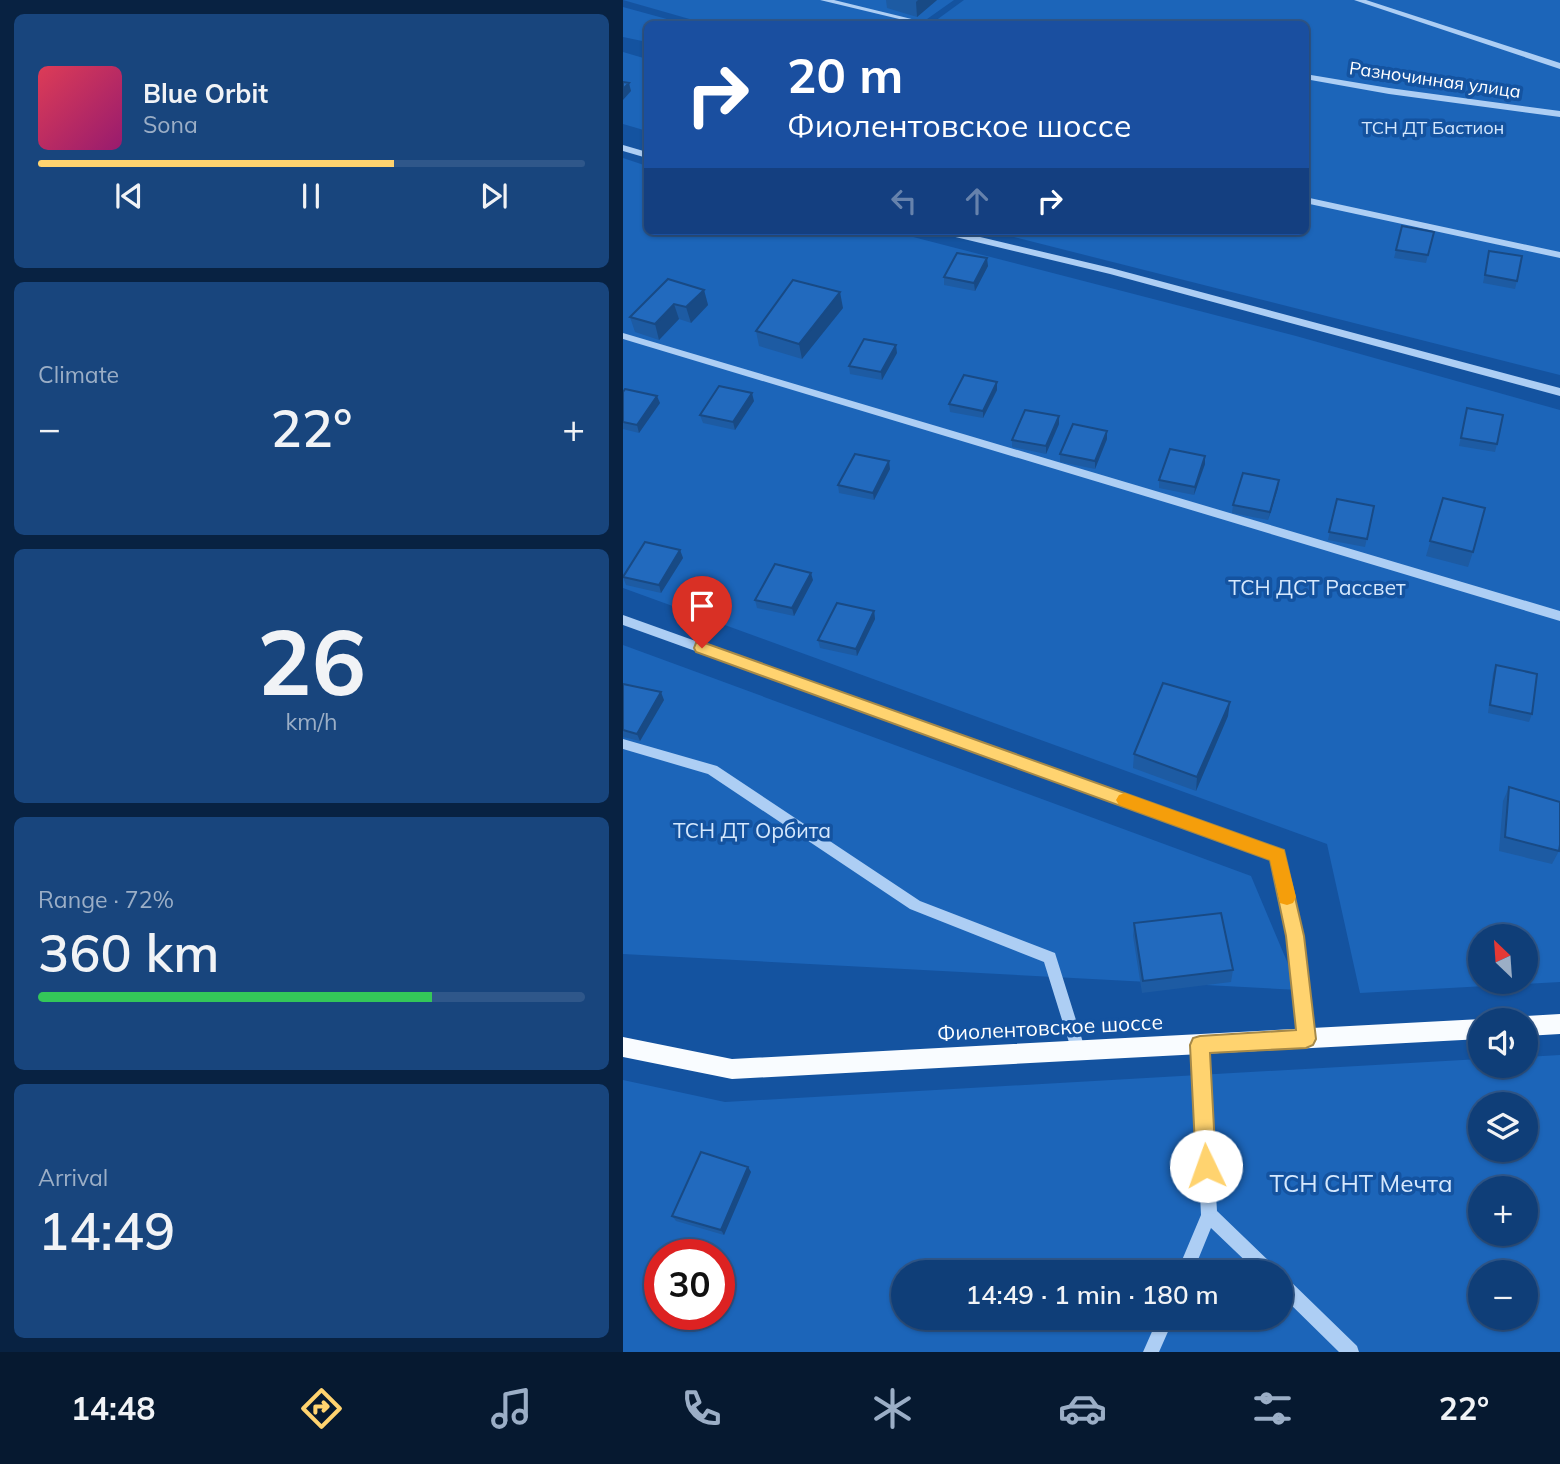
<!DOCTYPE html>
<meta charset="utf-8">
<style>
body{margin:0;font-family:Mulish,sans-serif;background:#18457d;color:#f1f3f6;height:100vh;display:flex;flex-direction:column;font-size:26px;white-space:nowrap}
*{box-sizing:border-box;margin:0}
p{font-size:23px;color:#9baec6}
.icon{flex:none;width:38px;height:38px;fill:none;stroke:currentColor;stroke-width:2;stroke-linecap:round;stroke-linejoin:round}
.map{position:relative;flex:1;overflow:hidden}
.side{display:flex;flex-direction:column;gap:14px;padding:14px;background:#082242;width:623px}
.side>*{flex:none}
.hud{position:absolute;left:21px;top:21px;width:665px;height:214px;border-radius:10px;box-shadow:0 2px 5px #0004,0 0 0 2px #2f578a;background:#1a4fa0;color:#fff;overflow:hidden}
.needle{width:46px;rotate:335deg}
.tools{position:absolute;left:845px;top:924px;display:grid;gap:14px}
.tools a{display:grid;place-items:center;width:70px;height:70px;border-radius:50%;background:#0f3e78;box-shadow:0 2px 5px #0004,0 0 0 2px #2f578a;font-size:35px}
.speed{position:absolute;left:21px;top:1239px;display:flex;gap:14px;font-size:35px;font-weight:700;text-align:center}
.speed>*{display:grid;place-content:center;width:91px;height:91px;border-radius:50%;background:#0f3e78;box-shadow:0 2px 5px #0004,0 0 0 2px #2f578a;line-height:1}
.speed .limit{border:10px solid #d22;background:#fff;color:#111}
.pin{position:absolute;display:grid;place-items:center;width:60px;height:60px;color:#fff;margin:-72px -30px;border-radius:50% 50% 50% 0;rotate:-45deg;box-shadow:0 0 7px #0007}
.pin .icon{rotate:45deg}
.me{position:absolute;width:77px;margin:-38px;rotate:357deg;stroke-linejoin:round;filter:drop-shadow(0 0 5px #0008)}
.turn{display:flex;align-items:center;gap:24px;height:147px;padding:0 28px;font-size:32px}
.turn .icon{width:91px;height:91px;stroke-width:2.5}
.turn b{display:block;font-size:49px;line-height:60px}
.lanes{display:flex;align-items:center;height:66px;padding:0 28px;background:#0003;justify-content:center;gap:35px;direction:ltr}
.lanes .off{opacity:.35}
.big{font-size:52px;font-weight:600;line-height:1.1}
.side .card{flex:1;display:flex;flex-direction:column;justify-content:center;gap:10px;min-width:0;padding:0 24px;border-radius:10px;background:#18457d}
.side .dial{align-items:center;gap:0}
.dial b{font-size:91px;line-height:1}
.song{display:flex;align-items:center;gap:21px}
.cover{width:84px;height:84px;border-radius:10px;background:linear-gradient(135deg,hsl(350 70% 55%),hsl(320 70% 35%))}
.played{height:7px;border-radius:4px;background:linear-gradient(90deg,#ffd36f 65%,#2f578a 65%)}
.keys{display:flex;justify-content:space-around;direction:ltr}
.heat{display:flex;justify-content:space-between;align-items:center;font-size:38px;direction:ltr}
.charge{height:10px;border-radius:5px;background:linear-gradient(90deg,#34c759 72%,#2f578a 0)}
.trip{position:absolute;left:268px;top:1260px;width:402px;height:70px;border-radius:35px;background:#0f3e78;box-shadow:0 2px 5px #0004,0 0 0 2px #2f578a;font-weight:600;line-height:70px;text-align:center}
.tabs{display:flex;height:112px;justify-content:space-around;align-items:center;background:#061930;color:#9baec6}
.tabs .icon{width:49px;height:49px}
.tabs .on{color:#ffd36f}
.tabs b{font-size:32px;color:#f1f3f6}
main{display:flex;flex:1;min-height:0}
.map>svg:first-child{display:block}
.green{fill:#1c65b9;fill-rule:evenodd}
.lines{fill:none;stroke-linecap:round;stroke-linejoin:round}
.minor{fill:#adcef4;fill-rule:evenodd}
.major{fill:#f9fcff;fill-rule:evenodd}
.wall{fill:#1d5ba3}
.shaded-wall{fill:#184a85}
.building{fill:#226abe;stroke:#184a85;stroke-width:2}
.route{fill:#ffd36f;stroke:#a68948;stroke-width:2}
.slow{fill:#f59e0b}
.labels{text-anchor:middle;stroke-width:7;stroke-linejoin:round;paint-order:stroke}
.far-street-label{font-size:18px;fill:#fff;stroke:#1453a0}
.far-park-label{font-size:18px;fill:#d5e8fd;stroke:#1453a0}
.park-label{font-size:21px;fill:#d5e8fd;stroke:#1453a0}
.street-label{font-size:21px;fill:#fff;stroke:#1453a0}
.near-park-label{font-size:24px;fill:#d5e8fd;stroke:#1453a0}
</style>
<main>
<section class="side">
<div class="card">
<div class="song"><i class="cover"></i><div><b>Blue Orbit</b><p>Sona</p></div></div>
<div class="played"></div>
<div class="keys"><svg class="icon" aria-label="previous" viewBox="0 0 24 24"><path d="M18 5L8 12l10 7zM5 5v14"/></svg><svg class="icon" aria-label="pause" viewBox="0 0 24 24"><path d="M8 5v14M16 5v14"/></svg><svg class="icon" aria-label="next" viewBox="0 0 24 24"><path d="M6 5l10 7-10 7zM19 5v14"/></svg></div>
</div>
<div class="card"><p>Climate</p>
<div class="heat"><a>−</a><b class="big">22°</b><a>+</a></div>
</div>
<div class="card dial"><b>26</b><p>km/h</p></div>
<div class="card"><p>Range · 72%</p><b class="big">360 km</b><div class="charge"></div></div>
<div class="card"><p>Arrival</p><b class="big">14:49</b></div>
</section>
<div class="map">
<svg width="937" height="1352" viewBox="0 0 937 1352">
<rect width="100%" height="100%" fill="#1453a0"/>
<path class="green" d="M0,0H331L297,24H84Z
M341,0H937V375L367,231H682V24H308Z
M0,7L62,24H24V42L0,37Z
M0,52L24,59V131L0,124Z
M0,158L24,166V231H267L673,336L937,410V982L737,993L704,844L0,588ZM858,936H903V982H858Z
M0,645L628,876L676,990L0,954Z
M937,1055V1352H0V1080L102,1102L857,1059L858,1066H903V1057ZM858,1104H903V1150H858ZM858,1188H903V1234H858ZM37,1255H96V1314H37ZM280,1272H658V1318H280ZM858,1272H903V1318H858Z"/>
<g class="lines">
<path class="minor" d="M197,0H211L309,24H297Z
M731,0H743L937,63V69Z
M682,74L766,88L937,111V117L766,94L682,79Z
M0,145L24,152V158L0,151Z
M682,197L937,252V258L682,203Z
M315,231H332L488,268L937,388V396L487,274L320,234Z
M0,333L937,611V621L0,339Z
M0,615L660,851L679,936L690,1039L688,1044L683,1046L678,1044L676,1039L665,936L649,859L0,625Z
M0,739L94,766L297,901L432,953L463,1052L461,1057L456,1059L451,1057L449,1052L421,962L287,909L85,774L0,749Z
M577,1038L582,1040L584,1045L594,1211L651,1266L653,1272H634L588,1228L570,1272H554L578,1215L570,1045L572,1040Z
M658,1276L664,1278L734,1346L736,1352H716L658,1295Z
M535,1318H551L536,1352H520Z"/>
<path class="major" d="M937,1014V1034L903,1036V1020H895L903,1016Z
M858,1019L861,1020H858V1039L109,1079L0,1057V1037L109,1059Z"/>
</g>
<path class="wall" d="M263,0H314L294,17L264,8Z
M779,226L811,232L803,263L771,258Z
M866,251L894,281L892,289L860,283Z
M365,266L352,291L321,285V277Z
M81,290L85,305L68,323L56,319L36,340L12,332L7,317Z
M220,308L179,359L136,346L133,331Z
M274,353L259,380L227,374L226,366Z
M374,390L360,418L327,412L326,404Z
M0,392L37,403L16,433L0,429Z
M131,401L112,430L80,423L77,415Z
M844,408L874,444L872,452L836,446Z
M436,424L423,454L389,447V440Z
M484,439L472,469L437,462V454Z
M582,464L571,495L536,488V480Z
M267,469L251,500L216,493L215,485Z
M655,488L645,520L609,513L610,505Z
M820,498L850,552L845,567L803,556Z
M714,499L751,506L742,547L705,540Z
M57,550L60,558L38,593L3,585L0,577Z
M190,580L171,616L134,608L132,600Z
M251,611L252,619L234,656L197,648L195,640Z
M873,665L909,714L906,722L865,713L870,673Z
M0,684L41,700L17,741L0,737Z
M605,716L573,791L510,768L511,754Z
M886,787L936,851L929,864L876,851L880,801Z
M511,923L610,970L608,982L519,993L510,936Z
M125,1167L128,1172L101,1235L53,1221L49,1216Z"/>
<path class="shaded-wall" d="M295,0H314L294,17L293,2Z
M6,83L8,91L0,100V89Z
M364,258L365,266L352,291L351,283Z
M81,290L85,305L68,323L63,307Z
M217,292L220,308L179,359L176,344Z
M51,304L56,319L36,340L32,324Z
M273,345L274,353L259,380L258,372Z
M374,382V390L360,418V411Z
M129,393L131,401L112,430L110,422Z
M34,396L37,403L16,433L14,425Z
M436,416V424L423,454V446Z
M484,431V439L472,469V461Z
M582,456V464L571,495L572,487Z
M266,461L267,469L251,500L250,493Z
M656,480L655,488L645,520L647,512Z
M57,550L60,558L38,593L36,585Z
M188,573L190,580L171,616L169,608Z
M251,611L252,619L234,656L233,649Z
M38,692L41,700L17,741L14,734Z
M607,702L605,716L573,791L574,777Z
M125,1167L128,1172L101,1235L98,1230Z"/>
<path class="building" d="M0,82L6,83L0,89Z
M779,226L811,232L805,255L773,250Z
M866,251L899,256L894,281L862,275Z
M334,253L364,258L351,283L321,277Z
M45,279L81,290L63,307L51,304L32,324L7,317Z
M170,280L217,292L176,344L133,331Z
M241,339L273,345L258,372L226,366Z
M341,375L374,382L360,411L326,404Z
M96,386L129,393L110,422L77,415Z
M2,389L34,396L14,425L0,422V392Z
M844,408L880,415L874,444L838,438Z
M402,410L436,416L423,446L389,440Z
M450,424L484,431L472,461L437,454Z
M547,449L582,456L572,487L536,480Z
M232,454L266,461L250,493L215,485Z
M620,473L656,480L647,512L610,505Z
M820,498L862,508L850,552L807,541Z
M714,499L751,506L744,539L706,532Z
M22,542L57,550L36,585L0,577Z
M152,564L188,573L169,608L132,600Z
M214,603L251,611L233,649L195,640Z
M873,665L914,674L909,714L867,705Z
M540,683L607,702L574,777L511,754Z
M0,684L38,692L14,734L0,730Z
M886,787L937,802V845L936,851L882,837Z
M598,913L610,970L520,981L511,923Z
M78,1152L125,1167L98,1230L49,1216Z"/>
<path class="route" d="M79,642L661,850L681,936L693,1039L690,1045L683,1048L587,1053L593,1166L590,1173L583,1176L576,1173L573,1166L567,1045L570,1038L577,1036L673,1030L663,936L647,860L73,652L71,648L73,643Z"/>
<path class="slow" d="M502,793L661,850L673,897L670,903L664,905L657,903L647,860L496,805L493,800L496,795Z"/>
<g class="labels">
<g class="far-street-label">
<text transform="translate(812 80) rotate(8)" y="6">Разночинная улица</text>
</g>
<g class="far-park-label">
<text x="810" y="134">ТСН ДТ Бастион</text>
</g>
<g class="park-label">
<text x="694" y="595">ТСН ДСТ Рассвет</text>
<text x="129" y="838">ТСН ДТ Орбита</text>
</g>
<g class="street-label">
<text transform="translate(427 1028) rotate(-3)" y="7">Фиолентовское шоссе</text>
</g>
<g class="near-park-label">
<text x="738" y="1192">ТСН СНТ Мечта</text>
</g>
</g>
</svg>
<div class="tools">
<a><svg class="needle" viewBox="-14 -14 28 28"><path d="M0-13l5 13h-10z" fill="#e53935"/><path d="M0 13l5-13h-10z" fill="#9baec6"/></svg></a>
<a><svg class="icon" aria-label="sound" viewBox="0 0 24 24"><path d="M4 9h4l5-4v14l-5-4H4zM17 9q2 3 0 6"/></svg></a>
<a><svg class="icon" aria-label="layers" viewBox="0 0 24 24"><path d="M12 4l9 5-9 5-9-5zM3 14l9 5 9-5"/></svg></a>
<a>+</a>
<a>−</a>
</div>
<div class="speed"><div class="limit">30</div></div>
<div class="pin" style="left:79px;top:648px;background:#d93025"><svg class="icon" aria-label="arrive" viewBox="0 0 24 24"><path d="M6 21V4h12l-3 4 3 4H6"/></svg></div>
<svg class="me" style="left:583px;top:1166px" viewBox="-20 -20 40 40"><circle r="19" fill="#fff"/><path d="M0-13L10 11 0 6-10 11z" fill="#ffd36f"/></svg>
<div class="trip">14:49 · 1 min · 180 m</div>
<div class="hud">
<div class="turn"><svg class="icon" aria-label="right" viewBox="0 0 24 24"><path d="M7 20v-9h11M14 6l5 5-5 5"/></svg><div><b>20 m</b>Фиолентовское шоссе</div></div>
<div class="lanes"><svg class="icon off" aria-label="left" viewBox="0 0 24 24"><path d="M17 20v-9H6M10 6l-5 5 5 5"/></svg><svg class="icon off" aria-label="ahead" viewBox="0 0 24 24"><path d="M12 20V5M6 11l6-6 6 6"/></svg><svg class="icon" aria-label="right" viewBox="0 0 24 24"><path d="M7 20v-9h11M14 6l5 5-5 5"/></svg></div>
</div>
</div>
</main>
<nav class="tabs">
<b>14:48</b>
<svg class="icon on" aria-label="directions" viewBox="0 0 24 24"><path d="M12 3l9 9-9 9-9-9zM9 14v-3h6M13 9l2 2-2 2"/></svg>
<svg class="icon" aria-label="music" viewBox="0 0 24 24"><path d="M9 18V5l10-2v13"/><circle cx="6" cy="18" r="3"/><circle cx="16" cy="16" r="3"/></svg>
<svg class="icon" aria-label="phone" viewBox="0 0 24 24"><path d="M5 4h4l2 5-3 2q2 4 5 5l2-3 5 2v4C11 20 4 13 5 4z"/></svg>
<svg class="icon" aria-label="climate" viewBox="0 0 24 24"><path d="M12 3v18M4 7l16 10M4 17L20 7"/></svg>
<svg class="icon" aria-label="car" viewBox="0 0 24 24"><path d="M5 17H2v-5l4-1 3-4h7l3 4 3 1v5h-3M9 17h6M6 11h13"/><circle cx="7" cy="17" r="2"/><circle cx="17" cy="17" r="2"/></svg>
<svg class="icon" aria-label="filters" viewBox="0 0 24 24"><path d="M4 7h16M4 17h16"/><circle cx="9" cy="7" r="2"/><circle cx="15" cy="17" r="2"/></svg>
<b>22°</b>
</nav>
